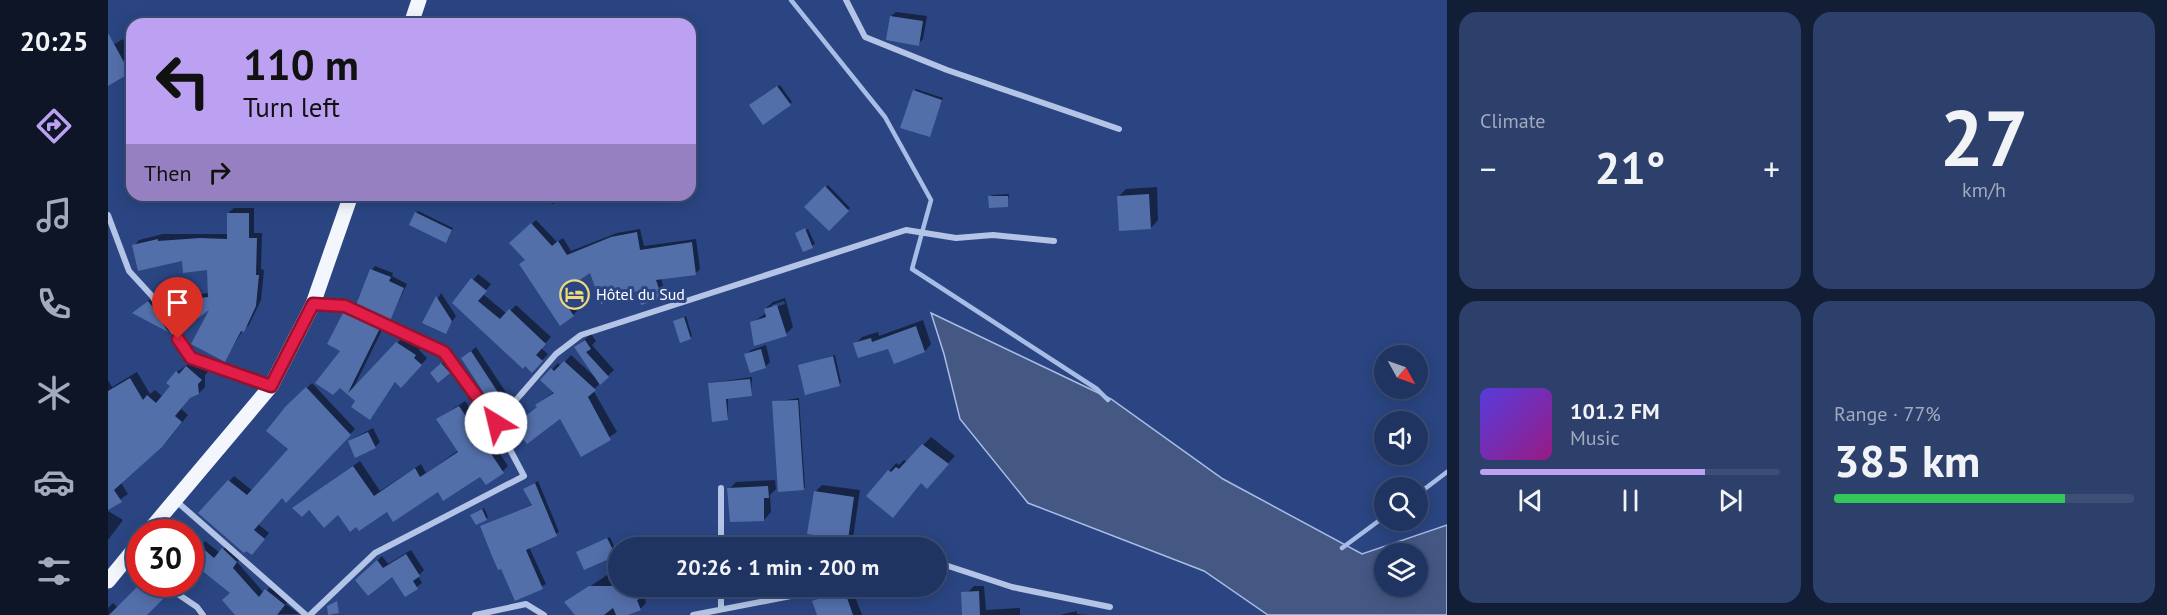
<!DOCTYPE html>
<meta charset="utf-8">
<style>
body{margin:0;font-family:"PT Sans",sans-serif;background:#2d3f6b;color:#f1f3f6;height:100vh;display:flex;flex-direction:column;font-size:22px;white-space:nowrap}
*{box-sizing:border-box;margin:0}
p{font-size:20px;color:#a2aabe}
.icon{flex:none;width:33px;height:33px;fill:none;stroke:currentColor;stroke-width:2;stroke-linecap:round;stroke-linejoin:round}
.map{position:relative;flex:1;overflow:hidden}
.panel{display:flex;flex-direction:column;gap:12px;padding:12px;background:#121d36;width:720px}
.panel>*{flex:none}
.top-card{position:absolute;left:18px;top:18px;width:570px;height:183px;border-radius:18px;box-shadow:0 3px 15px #0003,0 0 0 2px #3d4f77;background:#bca0f2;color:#111;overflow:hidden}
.needle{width:39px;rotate:130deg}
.tools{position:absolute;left:1266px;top:345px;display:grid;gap:12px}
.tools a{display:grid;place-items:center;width:54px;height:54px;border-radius:50%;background:#203462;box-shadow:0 3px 15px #0003,0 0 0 2px #3d4f77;font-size:30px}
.speed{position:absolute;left:18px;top:519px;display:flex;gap:12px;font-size:30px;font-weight:700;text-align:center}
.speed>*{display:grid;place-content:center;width:78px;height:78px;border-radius:50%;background:#203462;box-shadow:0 3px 15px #0003,0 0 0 2px #3d4f77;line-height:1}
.speed .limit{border:9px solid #d22;background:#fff;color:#111}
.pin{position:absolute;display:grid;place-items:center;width:51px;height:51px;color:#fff;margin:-62px -26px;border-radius:50% 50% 50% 0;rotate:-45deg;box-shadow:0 0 6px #0007}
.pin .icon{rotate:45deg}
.me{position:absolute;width:66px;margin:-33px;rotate:324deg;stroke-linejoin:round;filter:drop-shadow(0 0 4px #0008)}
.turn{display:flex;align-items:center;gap:21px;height:126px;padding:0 18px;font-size:27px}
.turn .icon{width:78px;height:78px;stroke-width:2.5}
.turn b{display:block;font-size:42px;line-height:51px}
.then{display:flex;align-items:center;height:57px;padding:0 18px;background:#0003;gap:12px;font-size:22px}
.big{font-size:45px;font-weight:600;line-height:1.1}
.panel .widget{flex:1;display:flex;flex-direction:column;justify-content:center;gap:9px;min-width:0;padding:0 21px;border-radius:18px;background:#2d3f6b}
.panel .dial{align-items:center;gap:0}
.dial b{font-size:78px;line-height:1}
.song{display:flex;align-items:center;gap:18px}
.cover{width:72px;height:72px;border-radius:9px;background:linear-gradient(135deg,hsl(250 70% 55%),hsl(310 70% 35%))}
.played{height:6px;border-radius:3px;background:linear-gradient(90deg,#bca0f2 75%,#3d4f77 75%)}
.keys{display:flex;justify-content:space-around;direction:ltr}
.heat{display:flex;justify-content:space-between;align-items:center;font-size:33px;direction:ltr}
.charge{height:9px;border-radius:4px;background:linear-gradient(90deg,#34c759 77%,#3d4f77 0)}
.panel .tiles{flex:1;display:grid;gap:12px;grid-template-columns:repeat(2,1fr)}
.trip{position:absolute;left:500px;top:537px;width:339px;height:60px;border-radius:30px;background:#203462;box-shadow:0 3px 15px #0003,0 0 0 2px #3d4f77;font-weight:600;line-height:60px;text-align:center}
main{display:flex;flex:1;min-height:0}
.dock{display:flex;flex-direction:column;width:108px;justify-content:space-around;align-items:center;background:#0d1527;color:#a2aabe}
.dock .icon{width:42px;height:42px}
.dock .current{color:#bca0f2}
.dock b{font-size:27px;color:#f1f3f6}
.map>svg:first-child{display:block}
.water{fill:#455884;stroke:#a8bde6;stroke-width:1.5;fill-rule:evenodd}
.shadow{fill:#0007;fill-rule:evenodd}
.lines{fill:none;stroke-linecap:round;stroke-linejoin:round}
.stream{stroke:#a8bde6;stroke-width:4.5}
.building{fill:#536faa}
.minor{stroke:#b3c4e6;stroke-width:6}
.primary{stroke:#f4f6fd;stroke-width:15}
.route-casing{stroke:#92132f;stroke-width:15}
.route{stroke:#e11d48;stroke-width:10}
.labels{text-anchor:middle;stroke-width:6;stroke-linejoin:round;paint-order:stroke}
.poi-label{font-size:16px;fill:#fff;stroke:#2a4582;text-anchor:start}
</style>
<main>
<nav class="dock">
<b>20:25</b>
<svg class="icon current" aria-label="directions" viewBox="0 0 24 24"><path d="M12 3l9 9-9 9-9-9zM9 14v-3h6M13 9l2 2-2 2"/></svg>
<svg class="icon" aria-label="music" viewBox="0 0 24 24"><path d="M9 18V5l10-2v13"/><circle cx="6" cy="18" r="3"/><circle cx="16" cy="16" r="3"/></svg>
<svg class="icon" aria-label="phone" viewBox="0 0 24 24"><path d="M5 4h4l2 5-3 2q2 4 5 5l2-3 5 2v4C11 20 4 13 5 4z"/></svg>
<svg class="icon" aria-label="climate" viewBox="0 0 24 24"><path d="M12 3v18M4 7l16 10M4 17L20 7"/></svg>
<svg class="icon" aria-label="car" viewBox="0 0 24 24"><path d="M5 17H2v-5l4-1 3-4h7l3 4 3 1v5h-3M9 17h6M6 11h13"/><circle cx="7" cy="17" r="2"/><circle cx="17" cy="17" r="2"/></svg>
<svg class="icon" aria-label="filters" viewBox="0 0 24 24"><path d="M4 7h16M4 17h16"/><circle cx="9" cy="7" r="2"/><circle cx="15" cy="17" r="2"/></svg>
</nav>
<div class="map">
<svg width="1339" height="615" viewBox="0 0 1339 615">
<rect width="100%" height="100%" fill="#2a4582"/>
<path class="water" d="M823,313L1003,399L1115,479L1254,554L1339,525V615H1160L1096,571L920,503L852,419L836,354ZM1276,554H1310V586H1276Z"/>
<path class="shadow" d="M788,12L819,16L815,39L810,44L783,16Z
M15,39L24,55V70L0,84V48Z
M672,85L684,102L682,104L645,103Z
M808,89L835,98L821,136L806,91Z
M720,185L742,208L721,229L699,207Z
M1049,187L1050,220L1043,228L1011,196L1018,189Z
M901,194L899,206L882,197L884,195Z
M441,195H471L444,204Z
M126,208H146V233H154L153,269L156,270L153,300L141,325L135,330L117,360L105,305L67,301L73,296L101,293L100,269L26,246L31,240L55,234H120V213Z
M310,211L345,228L340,239L308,213Z
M428,220L449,242L455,238L463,251L509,233L532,229L536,246L588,239L592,269L588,273L553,278L557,293L553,297L483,271L455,290L469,311L465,315L413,264L418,259L403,243Z
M700,229L707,244L696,250L689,233Z
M267,266L285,273L284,276L299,284L282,319L264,270Z
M370,274L383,284L375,294L399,314L408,305L443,337L433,348L440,354L430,365L346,303Z
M333,293L348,316L337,332L316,322Z
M48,294L67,323L60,330L26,313Z
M677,298L685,327L678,334L644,323L658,313L657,309L665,302ZM676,301L677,304L664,308V305Z
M243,307L278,322L244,391L296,336L313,348L311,350L319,358L300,380L288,381L261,418L249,400L232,386L236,314Z
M578,316L584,336L582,338L566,321Z
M815,320L823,344L817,351L747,344L754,337L770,332L771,336Z
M483,334L488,341L484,345L506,370L485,390L509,432L474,455L453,417L429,405L447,391L434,380L450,363L453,366L463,355L488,378L468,347Z
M658,345L662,362L657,367L638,355L643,350Z
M368,347L399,394L394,399L355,358Z
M727,355L733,382L731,385L691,366Z
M86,360L100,372L97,375V387L90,394L83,396L73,409L80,415L60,440L13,483L20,494L0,508V380L4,387L29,372L42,394L47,390L55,397L64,386L69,372Z
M336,362L343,370L330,381L324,373Z
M644,377L643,395L620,397V419L602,383Z
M204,383L247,429L178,501L174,496L150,524L161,533L149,548L92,513L126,476L145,491L182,449L179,407Z
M691,398L697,487L695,489L666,402Z
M357,401L400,466L395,471L372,475L279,510L231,513L186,508L252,461L272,491L313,464L318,473L351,450L330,419Z
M265,428L272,442L267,447L241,441Z
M823,437L847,456L826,479L761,496L788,463L791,465L796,460L799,462Z
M667,480L668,489L662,495L663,512L656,520L621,489L628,482Z
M430,481L451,532L421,547L438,584L408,599L374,526L425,504L417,489Z
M714,485L752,490L744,545L748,548H722L723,536L707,492Z
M376,508L380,517L378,519L366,513Z
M0,511L15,520L0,540Z
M502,537L509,553L507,555L471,551Z
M82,540L93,546L97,541L112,553L120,544L134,556L129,562L156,593L164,585L181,599L178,604L191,614L136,615L124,592L82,561Z
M303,550L316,570L310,576L314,583L298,595L284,575H254L274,556L280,564Z
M510,568V586L536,595L538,603L532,609L516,615H468L458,602Z
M34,584H55L62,590L35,615H0V608L5,603L10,608Z
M735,586H743L754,615H711L706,601L713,595Z
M866,586H876L878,610L912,608V615H861L860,592Z
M969,611V614L980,615H952Z"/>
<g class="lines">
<path class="stream" d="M683,0L777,117L823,200L804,269L989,389L1000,400
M1310,494L1339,472
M1234,548L1276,517"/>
</g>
<path class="building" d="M782,16L815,21L811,46L778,40Z
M0,33L22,73L0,86Z
M669,86L683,105L655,125L641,105Z
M805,90L834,100L822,137L792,128Z
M717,186L741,211L721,231L696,207Z
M1041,194L1043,229L1011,231L1009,196Z
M880,196H900V207L881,208Z
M307,212L344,230L338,243L301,225Z
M119,213H141V238H149L148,275H151L148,306L136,332L133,331L117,362L83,344L101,310L90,318L68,321L66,301L100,297L99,270L75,273L74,261L30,271L24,245L50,239V241L92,238L119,239Z
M423,223L444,246L450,241L459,255L503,237L529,232L532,250L584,242L588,275L548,280L554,298L533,305L529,291L493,304L482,273L451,294L466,316L452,326L411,264L417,260L401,243Z
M697,228L705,248L695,252L687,233Z
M262,269L283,277L281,281L296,288L282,321L248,305Z
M363,278L379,291L370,301L392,319L401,309L438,344L428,355L435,361L424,373L417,366L415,369L344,303Z
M328,296L344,321L338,334L314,323Z
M40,301L44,306L60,332L24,313Z
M669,305L679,336L646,346L642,322L658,317L656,309Z
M235,313L272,328L240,393L288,342L308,355L306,358L314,365L293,388L287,382L262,420L243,407L247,401L232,388L225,395L207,383L232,351L219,344Z
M576,317L583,339L572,343L565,321Z
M808,326L817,352L786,364L780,349L750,358L745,343L763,338L764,342Z
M477,340L483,349L478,352L501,377L492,385L466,347Z
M653,349L658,368L642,373L636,354Z
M363,351L395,400L385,407L353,358Z
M725,356L732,386L697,395L690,365Z
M456,361L488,390L480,397L503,440L473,457L452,419L419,444L405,426L429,407L427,405L446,393L432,380L443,368L446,371Z
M333,363L342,373L330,383L322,373Z
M78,366L94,380L90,384L91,394L82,398L67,416L74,422L54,447L6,490L14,502L0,510V391L22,378L35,400L39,395L48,403L62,386L58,383L68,371L71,374Z
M642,379L644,396L618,399L620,420L604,422L600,383Z
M198,387L243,435L178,503L174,498L146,530L157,539L144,555L138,551L136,553L90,513L120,480L139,495L180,449L158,431L178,406Z
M690,400L696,490L670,492L664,401Z
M351,406L396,473L378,485L372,477L335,501L330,492L285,522L279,512L251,531L248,527L242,532L230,515L216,528L201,510L194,517L184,508L245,466L266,496L307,468L312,477L350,452L328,419Z
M260,432L268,448L247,458L240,441Z
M814,444L841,464L819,489L813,483L785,518L758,496L780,470L783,472L788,467L791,469Z
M427,483L449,536L418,550L435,589L407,601L393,569L390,570L384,556L372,526L424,505L415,489Z
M660,486L661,498H656V521L622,522L619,488Z
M706,491L746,497L740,540L699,534Z
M374,509L379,520L368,525L362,515Z
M499,538L508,556L476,570L468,552Z
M91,545L106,558L114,548L129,562L125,568L151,597L157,589L177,605L169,615H127L114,600L122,593L82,561V548L87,550Z
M298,554L312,576L305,581L310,589L297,597L284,577L260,596L247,580L269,560L275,568Z
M32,584H44L57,597L39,615H1Z
M481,586H560V587L529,600L533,610L520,615H508L505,608L496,615H467L456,602Z
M736,589L745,615H709L704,601Z
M871,591L872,615H854L853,592Z
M229,601L231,613L220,615L219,606Z"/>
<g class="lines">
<path class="minor" d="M738,0L757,37L839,70L1011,129
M0,215L21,271L44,296L83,359L162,386
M388,423L448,354L473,335L798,230L848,238L885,235L946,241
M67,500L198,615
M613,548V488
M19,558L32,567
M828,562L904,587L1002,607
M55,584L89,607L95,615
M613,608V586
M202,615L267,553L416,476L388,423L336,352L237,306L206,304
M367,615L418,604L436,615
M585,615L693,594L713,586"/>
<path class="primary" d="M303,24L311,0
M40,532L163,386L205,304L243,195
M0,581L32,542"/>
</g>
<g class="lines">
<defs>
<path id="route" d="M70,339L83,358L163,386L205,304L237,306L336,352L388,423"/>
</defs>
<use href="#route" class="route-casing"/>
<use href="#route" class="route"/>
</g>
<defs>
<symbol id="hotel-ring" viewBox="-11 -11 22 22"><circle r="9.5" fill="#2a4582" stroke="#ecda7b" stroke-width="1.5"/><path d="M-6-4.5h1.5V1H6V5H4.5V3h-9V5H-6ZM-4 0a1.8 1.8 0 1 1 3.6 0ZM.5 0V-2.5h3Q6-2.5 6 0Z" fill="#ecda7b"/></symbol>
</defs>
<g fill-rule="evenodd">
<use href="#hotel-ring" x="450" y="278" width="33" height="33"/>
</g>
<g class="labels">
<g class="poi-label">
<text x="488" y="300">Hôtel du Sud</text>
</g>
</g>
</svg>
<div class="tools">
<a><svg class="needle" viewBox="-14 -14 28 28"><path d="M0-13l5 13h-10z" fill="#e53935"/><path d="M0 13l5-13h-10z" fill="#a2aabe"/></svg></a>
<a><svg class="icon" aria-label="sound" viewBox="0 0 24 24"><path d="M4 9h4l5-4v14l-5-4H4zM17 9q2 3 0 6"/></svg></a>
<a><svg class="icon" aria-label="search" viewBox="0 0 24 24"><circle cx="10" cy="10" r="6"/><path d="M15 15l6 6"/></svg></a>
<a><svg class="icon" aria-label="layers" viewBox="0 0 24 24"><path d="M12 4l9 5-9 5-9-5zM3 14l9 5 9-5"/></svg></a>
</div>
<div class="speed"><div class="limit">30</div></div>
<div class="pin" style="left:70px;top:339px;background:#d93025"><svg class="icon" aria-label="arrive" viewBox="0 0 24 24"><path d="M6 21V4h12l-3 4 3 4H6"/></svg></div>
<svg class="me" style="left:388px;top:423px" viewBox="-20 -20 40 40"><circle r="19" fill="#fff"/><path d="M0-13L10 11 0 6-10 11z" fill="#e11d48"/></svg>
<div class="trip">20:26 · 1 min · 200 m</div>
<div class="top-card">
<div class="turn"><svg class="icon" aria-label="left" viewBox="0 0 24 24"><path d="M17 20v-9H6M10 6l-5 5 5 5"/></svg><div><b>110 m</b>Turn left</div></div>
<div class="then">Then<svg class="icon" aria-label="right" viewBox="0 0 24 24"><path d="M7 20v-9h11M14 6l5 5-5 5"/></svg></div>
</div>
</div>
<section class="panel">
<div class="tiles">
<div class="widget"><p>Climate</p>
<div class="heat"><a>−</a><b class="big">21°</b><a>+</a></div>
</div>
<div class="widget dial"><b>27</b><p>km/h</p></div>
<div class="widget">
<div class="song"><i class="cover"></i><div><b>101.2 FM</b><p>Music</p></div></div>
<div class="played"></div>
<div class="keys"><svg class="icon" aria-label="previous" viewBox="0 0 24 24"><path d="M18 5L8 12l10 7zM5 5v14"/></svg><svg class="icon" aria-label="pause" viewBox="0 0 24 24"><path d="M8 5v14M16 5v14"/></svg><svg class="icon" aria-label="next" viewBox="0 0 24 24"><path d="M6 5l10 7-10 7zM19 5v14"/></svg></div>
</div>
<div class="widget"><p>Range · 77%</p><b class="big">385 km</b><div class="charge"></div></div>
</div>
</section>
</main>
